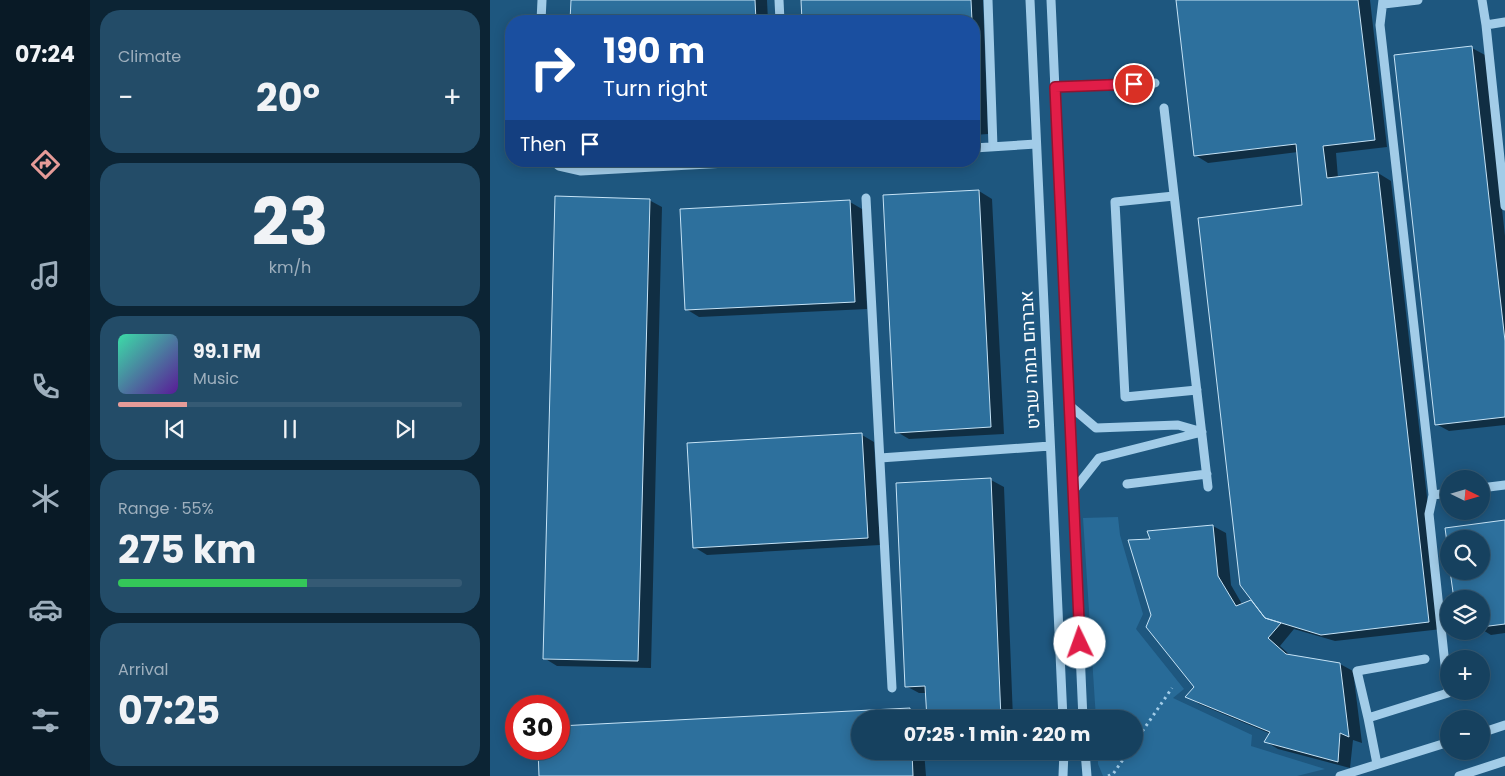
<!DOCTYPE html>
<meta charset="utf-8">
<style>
body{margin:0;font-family:Poppins,Heebo,sans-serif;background:#234c68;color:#f1f3f6;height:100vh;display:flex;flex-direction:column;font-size:19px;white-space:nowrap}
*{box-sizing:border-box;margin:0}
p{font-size:16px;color:#9eafbd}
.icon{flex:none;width:28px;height:28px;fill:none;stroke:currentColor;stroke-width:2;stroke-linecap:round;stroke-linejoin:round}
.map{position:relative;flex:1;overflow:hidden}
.drawer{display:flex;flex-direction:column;gap:10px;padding:10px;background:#0c2434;width:400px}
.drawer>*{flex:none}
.banner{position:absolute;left:15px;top:15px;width:475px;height:152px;border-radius:20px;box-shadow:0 2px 12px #0003,0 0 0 1px #355a74;background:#1a4fa0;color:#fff;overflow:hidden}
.needle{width:32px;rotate:95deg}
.tools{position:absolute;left:950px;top:470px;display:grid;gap:10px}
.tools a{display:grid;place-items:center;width:50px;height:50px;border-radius:50%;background:#16415f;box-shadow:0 2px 12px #0003,0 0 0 1px #355a74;font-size:25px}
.speed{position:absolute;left:15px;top:695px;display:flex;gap:10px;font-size:25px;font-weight:700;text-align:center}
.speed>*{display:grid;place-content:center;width:65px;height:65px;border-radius:50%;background:#16415f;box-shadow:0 2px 12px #0003,0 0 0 1px #355a74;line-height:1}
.speed .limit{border:8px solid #d22;background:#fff;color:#111}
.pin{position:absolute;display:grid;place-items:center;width:42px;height:42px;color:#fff;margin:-21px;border:2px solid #fff;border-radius:50%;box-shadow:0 1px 5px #0007}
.me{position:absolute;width:55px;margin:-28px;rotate:357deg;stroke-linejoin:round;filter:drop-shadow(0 0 4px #0008)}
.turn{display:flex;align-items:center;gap:18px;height:105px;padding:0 15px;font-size:22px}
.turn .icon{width:65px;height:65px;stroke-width:2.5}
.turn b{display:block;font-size:35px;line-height:42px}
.then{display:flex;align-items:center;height:48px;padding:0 15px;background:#0003;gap:10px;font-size:19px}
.big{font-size:38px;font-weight:700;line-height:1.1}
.drawer .tile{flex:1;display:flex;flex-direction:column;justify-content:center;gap:8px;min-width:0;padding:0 18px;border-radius:20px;background:#234c68}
.drawer .dial{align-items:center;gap:0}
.dial b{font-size:65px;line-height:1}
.song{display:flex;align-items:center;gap:15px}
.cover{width:60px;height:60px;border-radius:8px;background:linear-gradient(135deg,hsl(160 70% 55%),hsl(270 70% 35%))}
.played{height:5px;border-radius:2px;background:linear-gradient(90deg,#e69b98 20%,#355a74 20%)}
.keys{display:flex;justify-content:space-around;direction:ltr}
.heat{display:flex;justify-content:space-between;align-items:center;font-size:28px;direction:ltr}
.charge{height:8px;border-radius:4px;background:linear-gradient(90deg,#34c759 55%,#355a74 0)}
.trip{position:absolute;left:361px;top:710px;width:292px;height:50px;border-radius:25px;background:#16415f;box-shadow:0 2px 12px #0003,0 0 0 1px #355a74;font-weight:700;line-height:50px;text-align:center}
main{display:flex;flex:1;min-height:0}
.tabs{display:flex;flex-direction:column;width:90px;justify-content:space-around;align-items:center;background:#091a26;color:#9eafbd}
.tabs .icon{width:35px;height:35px}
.tabs .on{color:#e69b98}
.tabs b{font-size:22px;color:#f1f3f6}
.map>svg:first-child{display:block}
.green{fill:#286b98}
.shadow{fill:#0007}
.building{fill:#2d709d;stroke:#c6e3f6}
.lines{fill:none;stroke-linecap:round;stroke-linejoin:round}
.path{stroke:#a2cce8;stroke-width:3;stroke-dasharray:2.5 4;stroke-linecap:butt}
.minor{stroke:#a2cce8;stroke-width:9}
.route-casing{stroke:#92132f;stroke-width:12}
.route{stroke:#e11d48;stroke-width:9}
.labels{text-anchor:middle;stroke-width:5;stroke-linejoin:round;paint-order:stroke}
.street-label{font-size:18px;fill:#fff;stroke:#1e577f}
</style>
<main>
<nav class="tabs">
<b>07:24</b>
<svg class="icon on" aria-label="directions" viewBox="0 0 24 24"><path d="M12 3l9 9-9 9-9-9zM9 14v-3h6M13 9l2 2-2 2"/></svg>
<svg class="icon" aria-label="music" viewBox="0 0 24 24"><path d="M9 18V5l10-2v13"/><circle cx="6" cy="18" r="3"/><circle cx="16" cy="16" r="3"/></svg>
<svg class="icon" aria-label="phone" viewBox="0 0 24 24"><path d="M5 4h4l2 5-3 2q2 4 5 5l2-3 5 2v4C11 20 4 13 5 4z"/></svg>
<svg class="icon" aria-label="climate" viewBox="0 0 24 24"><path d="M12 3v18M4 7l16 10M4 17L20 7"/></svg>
<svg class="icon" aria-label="car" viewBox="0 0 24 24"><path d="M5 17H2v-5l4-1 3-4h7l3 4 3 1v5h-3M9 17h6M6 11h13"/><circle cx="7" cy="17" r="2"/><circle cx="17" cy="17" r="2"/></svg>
<svg class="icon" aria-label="filters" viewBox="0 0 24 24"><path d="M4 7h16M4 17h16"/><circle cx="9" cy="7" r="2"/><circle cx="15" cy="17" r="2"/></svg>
</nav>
<section class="drawer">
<div class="tile"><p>Climate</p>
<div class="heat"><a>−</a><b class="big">20°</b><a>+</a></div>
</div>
<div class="tile dial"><b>23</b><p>km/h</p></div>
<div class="tile">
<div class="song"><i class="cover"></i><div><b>99.1 FM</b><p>Music</p></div></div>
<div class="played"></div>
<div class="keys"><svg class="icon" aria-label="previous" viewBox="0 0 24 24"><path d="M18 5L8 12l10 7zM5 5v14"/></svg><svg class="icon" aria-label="pause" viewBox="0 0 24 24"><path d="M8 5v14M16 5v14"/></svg><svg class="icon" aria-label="next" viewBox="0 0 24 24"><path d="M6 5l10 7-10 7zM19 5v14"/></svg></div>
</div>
<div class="tile"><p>Range · 55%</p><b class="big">275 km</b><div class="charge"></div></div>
<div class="tile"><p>Arrival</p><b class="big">07:25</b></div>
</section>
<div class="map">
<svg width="1015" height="776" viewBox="0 0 1015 776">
<rect width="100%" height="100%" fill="#1e577f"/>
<path class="green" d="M628,517L630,535L653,614L646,629L694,689L683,698L762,735L761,746L835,769L807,776H613L608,764V751H645V719H606L593,518Z"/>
<path class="shadow" d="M83,0H277L278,21H82Z
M312,0H493L498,134L484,135V21H313Z
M687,0H880L897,147L846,153L848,178L888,173L901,181L952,629L845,641L804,629L790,646L801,656L850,664L863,671L872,743L863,740L860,768L788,749L776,742L781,734L709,704L697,696L706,687L662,615V540L723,526L736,533L741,585L752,604L763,600L814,206L808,152L718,163L705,155Z
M982,48L995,55L1015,236V425L959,431L946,424Z
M489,191L502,199L514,434L419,439L407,432Z
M159,200L172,207L161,668L67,666L54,658Z
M360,202L372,209L377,309L209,317L196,309Z
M372,435L384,442L390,545L217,555L204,547Z
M501,480L514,487L523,719H438L437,693H429L416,686Z
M1015,521V633L1001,635L991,629V539L956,529Z
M420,709L432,716L433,719H370V751H434L436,776H51L49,749H69V727Z"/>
<path class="building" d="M81,0H265L266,21H80Z
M311,0H481L482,21H312Z
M686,0H868L885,140L833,146L837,178L888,172L939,622L831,635L775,618L750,585L708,218L812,205L806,144L704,156Z
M982,46L1015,341V417L945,425L904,55Z
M484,70L486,127H484Z
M489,190L501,427L405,433L393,195Z
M65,196L160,199L148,661L53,659Z
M360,200L365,302L195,310L190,209Z
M372,433L378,538L203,548L197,443Z
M501,478L511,719H437L435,686L415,687L406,483Z
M1015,520V624L991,627V599H964L960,571H991V539H959V557L955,528Z
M723,525L728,576L746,606L761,600L775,618L791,623L778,638L796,654L850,663L859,737L850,733L848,762L774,742L780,732L695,697L704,687L656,627L661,615L638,540L660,539L657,531Z
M420,708V719H370V751H422L423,776H49L48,749H69V726Z"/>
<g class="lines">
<path class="path" d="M645,742L682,688
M618,776L623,774L639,751"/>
<path class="minor" d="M289,0L290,21
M498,0L503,147
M540,0L573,719
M561,0L593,719
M893,0L890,25L943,495L959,493
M992,0L996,25L1015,22
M894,4L928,0
M51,21L52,0
M996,25L1015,206
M565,87L665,83
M674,108L718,487
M484,148L546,144
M63,161L69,166L91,171L273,161
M684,196L625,202L635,397L707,390
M376,198L402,688
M579,405L606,428L688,425L709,431
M390,458L560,446
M637,484L717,474
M991,488L1015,485
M583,491L609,458L712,432
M935,659L867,671L878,718L958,693L939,514L943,495
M878,718L887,764
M991,733L1015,725
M595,751L597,776
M573,776L574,751
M850,776L959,742
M969,776L1015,761"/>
</g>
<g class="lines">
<defs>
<path id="route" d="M590,643L565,87L644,84"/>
</defs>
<use href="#route" class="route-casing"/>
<use href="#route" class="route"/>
</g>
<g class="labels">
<g class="street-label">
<text transform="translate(540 360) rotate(-93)" y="6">אברהם בומה שביט</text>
</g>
</g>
</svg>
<div class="tools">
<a><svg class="needle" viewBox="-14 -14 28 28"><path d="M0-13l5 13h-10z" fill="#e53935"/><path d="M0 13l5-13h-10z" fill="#9eafbd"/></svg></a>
<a><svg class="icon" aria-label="search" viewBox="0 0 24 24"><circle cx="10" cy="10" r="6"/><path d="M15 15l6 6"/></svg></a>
<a><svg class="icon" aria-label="layers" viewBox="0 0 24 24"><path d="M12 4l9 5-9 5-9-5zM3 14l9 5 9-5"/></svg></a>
<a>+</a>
<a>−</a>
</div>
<div class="speed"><div class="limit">30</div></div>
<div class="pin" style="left:644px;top:84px;background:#d93025"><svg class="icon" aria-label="arrive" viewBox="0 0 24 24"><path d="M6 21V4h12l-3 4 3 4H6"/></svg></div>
<svg class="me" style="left:590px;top:643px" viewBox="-20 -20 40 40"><circle r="19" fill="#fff"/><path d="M0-13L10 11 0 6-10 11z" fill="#e11d48"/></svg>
<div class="trip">07:25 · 1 min · 220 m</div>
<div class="banner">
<div class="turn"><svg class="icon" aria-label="right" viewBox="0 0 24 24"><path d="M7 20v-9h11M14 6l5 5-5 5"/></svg><div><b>190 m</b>Turn right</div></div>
<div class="then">Then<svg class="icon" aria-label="arrive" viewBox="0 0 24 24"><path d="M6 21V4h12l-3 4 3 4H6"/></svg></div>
</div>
</div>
</main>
